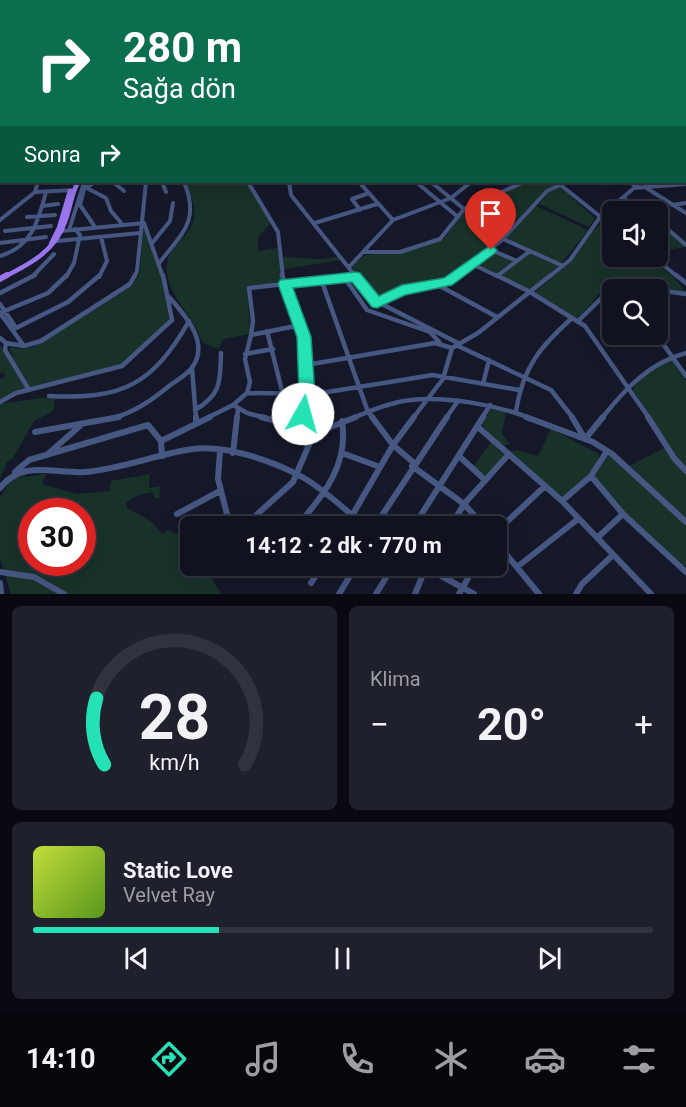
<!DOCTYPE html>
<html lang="tr">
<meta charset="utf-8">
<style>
body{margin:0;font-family:Roboto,sans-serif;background:#1e202c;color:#f1f3f6;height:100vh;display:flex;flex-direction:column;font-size:22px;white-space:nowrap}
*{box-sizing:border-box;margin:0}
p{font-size:20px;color:#9c9ea4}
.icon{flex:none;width:33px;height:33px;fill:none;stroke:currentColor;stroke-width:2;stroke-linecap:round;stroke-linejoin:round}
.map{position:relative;height:594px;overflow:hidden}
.drawer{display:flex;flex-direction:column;gap:12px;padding:12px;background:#090a11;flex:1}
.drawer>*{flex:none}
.banner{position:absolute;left:0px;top:0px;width:687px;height:183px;box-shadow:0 6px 24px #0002,0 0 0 2px #30323d;background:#0b6e4f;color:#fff;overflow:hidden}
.buttons{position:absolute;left:602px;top:201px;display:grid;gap:12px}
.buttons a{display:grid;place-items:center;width:66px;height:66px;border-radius:9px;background:#10121f;box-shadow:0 6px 24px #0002,0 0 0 2px #30323d;font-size:30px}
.speed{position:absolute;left:18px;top:498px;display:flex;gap:12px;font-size:30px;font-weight:700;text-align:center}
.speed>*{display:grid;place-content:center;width:78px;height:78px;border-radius:50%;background:#10121f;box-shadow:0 6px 24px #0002,0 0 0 2px #30323d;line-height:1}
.speed .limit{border:9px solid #d22;background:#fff;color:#111}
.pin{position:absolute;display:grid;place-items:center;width:51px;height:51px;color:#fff;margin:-62px -26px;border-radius:50% 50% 50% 0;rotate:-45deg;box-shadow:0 0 6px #0007}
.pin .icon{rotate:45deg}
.me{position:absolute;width:66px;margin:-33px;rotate:7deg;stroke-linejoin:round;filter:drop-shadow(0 0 4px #0008)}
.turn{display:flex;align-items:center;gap:21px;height:126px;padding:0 24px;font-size:27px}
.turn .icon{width:78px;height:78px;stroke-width:2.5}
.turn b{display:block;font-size:42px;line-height:51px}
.then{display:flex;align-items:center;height:57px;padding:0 24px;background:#0003;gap:12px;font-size:22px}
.big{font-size:45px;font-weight:700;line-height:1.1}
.drawer .widget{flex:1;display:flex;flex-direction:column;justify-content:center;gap:9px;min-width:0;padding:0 21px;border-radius:9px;background:#1e202c}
.drawer .dial{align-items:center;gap:0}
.dial svg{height:156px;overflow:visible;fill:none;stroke:#30323d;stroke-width:7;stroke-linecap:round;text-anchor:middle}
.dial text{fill:#f1f3f6;stroke:none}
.song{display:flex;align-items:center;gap:18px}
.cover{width:72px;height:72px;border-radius:9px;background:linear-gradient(135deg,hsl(70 70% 55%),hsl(90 70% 35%))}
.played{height:6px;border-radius:3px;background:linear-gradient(90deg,#25e2b6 30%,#30323d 30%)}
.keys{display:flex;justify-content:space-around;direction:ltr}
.heat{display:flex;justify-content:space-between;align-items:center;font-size:33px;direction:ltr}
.drawer .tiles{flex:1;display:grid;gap:12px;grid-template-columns:1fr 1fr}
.widget:last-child{grid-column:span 2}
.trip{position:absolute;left:180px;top:516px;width:327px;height:60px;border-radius:9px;background:#10121f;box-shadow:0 6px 24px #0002,0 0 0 2px #30323d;font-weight:700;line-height:60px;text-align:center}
.menu{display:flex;height:96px;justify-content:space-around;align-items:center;background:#06070c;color:#9c9ea4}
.menu .icon{width:42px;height:42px}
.menu .current{color:#25e2b6}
.menu b{font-size:27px;color:#f1f3f6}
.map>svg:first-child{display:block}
.green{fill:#183229;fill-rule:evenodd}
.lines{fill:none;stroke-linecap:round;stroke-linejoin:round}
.minor-far3{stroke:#465782;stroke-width:2}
.minor-far2{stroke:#465782;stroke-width:4}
.minor-far1{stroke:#465782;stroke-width:4.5}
.minor{stroke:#465782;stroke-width:6}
.major-far2{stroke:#9976ed;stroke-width:3}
.major-far1{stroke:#9976ed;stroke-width:4.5}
.major{stroke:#9976ed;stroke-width:6}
.highway{stroke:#ec6bd3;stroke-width:4}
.route{fill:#25e2b6;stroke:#189376;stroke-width:1.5}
</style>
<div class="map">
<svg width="686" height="594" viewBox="0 0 686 594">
<rect width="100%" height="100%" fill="#151829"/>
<path class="green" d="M186,182H246L272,222L258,237V251L278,248L283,283L247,286L250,334L223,339L219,349L202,342C194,314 164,295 167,264C168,245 193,235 194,217C196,199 187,194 186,182Z
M528,182L556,183L493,245L452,276L437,283L404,288L377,301L354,271L352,266L365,255L406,252L444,239L465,210Z
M559,186L595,218L589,227L539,204L548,193Z
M536,206L588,230L561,264L506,239Z
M657,221L686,247L666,250L657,248Z
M602,223L612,231V256L646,257L674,277L686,292C665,290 624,276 606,288C594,296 589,310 576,318L536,294L535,292L570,263L593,230Z
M143,226L161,274L169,320L121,365L29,387L13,360L9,347L23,349L33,347L132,286L140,272Z
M491,251L514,261L496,274L475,263Z
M529,253L560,266L529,290L500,276Z
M282,257L320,259L339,257L341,260L284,269Z
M0,345L25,388L0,399V379L6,377L3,372L0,373Z
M672,359L686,381V469L676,458L633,390C638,376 659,364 672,359Z
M42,398H55L53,411L34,421L13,458L7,462L0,479V404Z
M491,408L506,411L502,434L510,444L502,446L482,425Z
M551,429L599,454C599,471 574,490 561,497L510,452L517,450L538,456Z
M491,442L504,456L484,477L473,467Z
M664,448L686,474V519L629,466Z
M609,454L686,526V566H683L624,512L594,477Z
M46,474L42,484L77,494L110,491L111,481L150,474L149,488L160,486L159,498H155L153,492C144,494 132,495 126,504L127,508L152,522L162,534L168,530L190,540V566H205L221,594H11L0,558V498L8,483L15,478ZM32,512H82V562H32Z"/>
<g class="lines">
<path class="minor-far3" d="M321,0L325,2
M387,0L394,2
M524,0L530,2
M548,0L553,1
M566,0L576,2
M643,0L645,2
M585,1L597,2
M35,2L47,0
M295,2L297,0
M339,2L352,0
M376,2L378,0
M403,2L405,0
M417,2L419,0
M492,2L494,0
M650,2L660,0"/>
<path class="minor-far2" d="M95,182L84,189L80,205L95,227
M113,182L124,191
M162,182L166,192
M248,182L278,232L283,277
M289,182L291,195L356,277
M359,182L393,220
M416,182L458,217
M431,182L464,209
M628,182L637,186
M558,183L612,226
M645,187L686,213
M35,192L74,190
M623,198L644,212
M672,205L686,203
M42,206L58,204
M360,210L352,199L369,193
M27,217L55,215
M0,220L35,192L38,182
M657,220L686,245
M315,223L377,204
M69,230L83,186L106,198L111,211L122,224
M5,231L51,226
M62,231L144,223L163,277
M503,239L530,251
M57,241L140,233
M153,242L170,221L173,203
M0,243L46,237
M491,250L517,261
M364,252H400L440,239L464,209L524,182
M0,256C32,247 38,221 46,192
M652,256L678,277
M160,262C183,232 200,221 184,182
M472,264L499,277
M349,267L393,220L451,198L471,182
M497,276L530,251L563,266
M32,277L54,254
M66,277L74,263L80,235L75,229
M99,277L107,261L101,237
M134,277L137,271L146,182
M348,277L355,276
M456,277L502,240L547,191L566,182
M549,277L570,260L600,217L634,188L686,184"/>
<path class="minor-far1" d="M282,275L303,332L307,395
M355,275L372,299L458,343
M496,275L530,292L585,326L649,418
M676,275L686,283
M344,277L367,310L430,332L440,343
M321,279L368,412L373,418
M438,285L497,317
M657,290L686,294
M0,293L35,275
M377,303C403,289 433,290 458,275
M0,304L16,328L68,302L100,275
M0,313L48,293L67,275
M0,313L24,346
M578,321C607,294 612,279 655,290
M267,331L283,395
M656,334L686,376
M251,335L253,321L249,288L355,276
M0,338L6,343L5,350L29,390
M6,343L24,346L41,341L130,284L135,275
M456,345L551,390L573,418
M245,354L273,349
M306,365L435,343L452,348
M192,368L196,418
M483,384L489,360
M247,393L315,394L433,375L519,390
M304,395V418
M49,396C123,400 153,384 189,321
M0,402L16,393L122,366L172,320L163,275
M233,405L247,413L266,418
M195,410C222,394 220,381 221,353
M516,411C523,367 540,347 572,318
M113,418C135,412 152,400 169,386C176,381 185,376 191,369C211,344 186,316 169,297
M207,418L233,405L247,393L250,382L245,359L251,335L301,325
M237,418L238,410
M353,418C370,411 391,402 411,400C447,396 496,405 530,418
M413,418L443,379L452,348L478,333L551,275
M446,418L458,401
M482,418L490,405
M602,418C625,389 649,363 686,353"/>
<path class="minor" d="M196,417V423
M261,417L318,432
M304,417V427
M372,417L393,445L414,463
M526,417L593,442L612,454L686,522
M572,417L585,439L603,417
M648,417L674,458L686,471
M478,427L562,501L651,594
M35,432L119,417
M161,441L210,417
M220,451L218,479L230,526
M49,453L81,425
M233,453L237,417
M342,453L380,467
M459,456L485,480
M412,466L464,504L484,526
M15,472L29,460L148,425L161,441L162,456
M591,476L623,514L686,572
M0,488C22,459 54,474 85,472C122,469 157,454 193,449C227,445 274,461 304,478C326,491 345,510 365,526
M562,501L591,476L607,451
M177,514L220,491
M244,526L293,482L311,440L318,432L356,417
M297,526C324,495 349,464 342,421
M346,526L393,445L414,417
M375,526L447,417
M414,526L483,417
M451,526L464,504L509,454
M496,532L545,486
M597,538L623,514
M496,542L539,594
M247,566L254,575L262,566
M423,566L474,594
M517,567L578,519
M0,572L34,577L64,594
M0,583L1,592
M311,583L322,566
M339,594L356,566
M376,594L393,566
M415,594L426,567
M459,594L475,566
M576,594L582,584L613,555"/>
<path class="major-far2" d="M619,0L621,2"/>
<path class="major-far1" d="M51,244L59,228L70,191
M4,277C30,264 55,251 65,222C70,209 71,195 78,182"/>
<path class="major" d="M0,279L7,275"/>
<path class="highway" d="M257,2L260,0"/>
</g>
<path class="route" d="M491,245L497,250L495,253L452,285L405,295L377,308L372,307L352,282L293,288L311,337L315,395L311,402L309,420L303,422L298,420C294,411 294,401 299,393L297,337L278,284L280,280L355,272L360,273L379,296L402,285L444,278Z"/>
</svg>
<div class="buttons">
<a><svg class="icon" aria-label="sound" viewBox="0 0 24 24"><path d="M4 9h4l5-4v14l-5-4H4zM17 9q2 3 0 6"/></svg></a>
<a><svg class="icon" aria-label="search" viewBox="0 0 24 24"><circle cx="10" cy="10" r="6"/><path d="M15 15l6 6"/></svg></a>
</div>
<div class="speed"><div class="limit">30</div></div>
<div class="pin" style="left:491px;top:250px;background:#d93025"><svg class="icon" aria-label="arrive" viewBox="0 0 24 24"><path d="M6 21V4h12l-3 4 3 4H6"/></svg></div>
<svg class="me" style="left:303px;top:414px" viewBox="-20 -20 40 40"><circle r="19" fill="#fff"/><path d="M0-13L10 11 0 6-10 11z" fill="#25e2b6"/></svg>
<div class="trip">14:12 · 2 dk · 770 m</div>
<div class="banner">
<div class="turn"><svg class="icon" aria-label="right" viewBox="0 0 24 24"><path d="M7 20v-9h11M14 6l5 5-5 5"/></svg><div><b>280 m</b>Sağa dön</div></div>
<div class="then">Sonra<svg class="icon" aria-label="right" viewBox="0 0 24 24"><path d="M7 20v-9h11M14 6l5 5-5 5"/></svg></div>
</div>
</div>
<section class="drawer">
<div class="tiles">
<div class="widget dial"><svg viewBox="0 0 100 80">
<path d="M14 69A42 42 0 1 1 86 69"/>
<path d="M14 69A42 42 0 0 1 10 35" stroke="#25e2b6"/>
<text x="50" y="56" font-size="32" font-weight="700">28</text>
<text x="50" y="72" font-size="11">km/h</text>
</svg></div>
<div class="widget"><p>Klima</p>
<div class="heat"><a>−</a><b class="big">20°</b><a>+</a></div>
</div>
<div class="widget">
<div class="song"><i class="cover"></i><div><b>Static Love</b><p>Velvet Ray</p></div></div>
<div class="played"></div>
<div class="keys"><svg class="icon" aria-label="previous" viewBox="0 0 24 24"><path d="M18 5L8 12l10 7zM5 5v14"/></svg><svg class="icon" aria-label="pause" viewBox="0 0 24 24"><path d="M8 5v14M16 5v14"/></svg><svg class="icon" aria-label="next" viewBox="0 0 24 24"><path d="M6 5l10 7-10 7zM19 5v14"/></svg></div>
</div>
</div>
</section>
<nav class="menu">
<b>14:10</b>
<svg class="icon current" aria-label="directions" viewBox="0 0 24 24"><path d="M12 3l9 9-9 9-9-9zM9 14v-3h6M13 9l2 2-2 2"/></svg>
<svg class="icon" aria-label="music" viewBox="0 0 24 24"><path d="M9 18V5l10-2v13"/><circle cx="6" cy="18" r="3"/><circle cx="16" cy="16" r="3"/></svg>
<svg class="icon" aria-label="phone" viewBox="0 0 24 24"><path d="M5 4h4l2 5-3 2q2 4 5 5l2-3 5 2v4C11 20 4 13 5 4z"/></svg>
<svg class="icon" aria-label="climate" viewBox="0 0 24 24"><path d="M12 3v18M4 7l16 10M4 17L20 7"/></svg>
<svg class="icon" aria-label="car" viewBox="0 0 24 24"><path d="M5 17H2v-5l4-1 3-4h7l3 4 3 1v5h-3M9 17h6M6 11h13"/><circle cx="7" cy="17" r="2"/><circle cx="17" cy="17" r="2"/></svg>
<svg class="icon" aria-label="filters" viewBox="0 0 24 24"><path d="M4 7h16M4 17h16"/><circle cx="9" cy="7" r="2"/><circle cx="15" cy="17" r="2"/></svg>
</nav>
